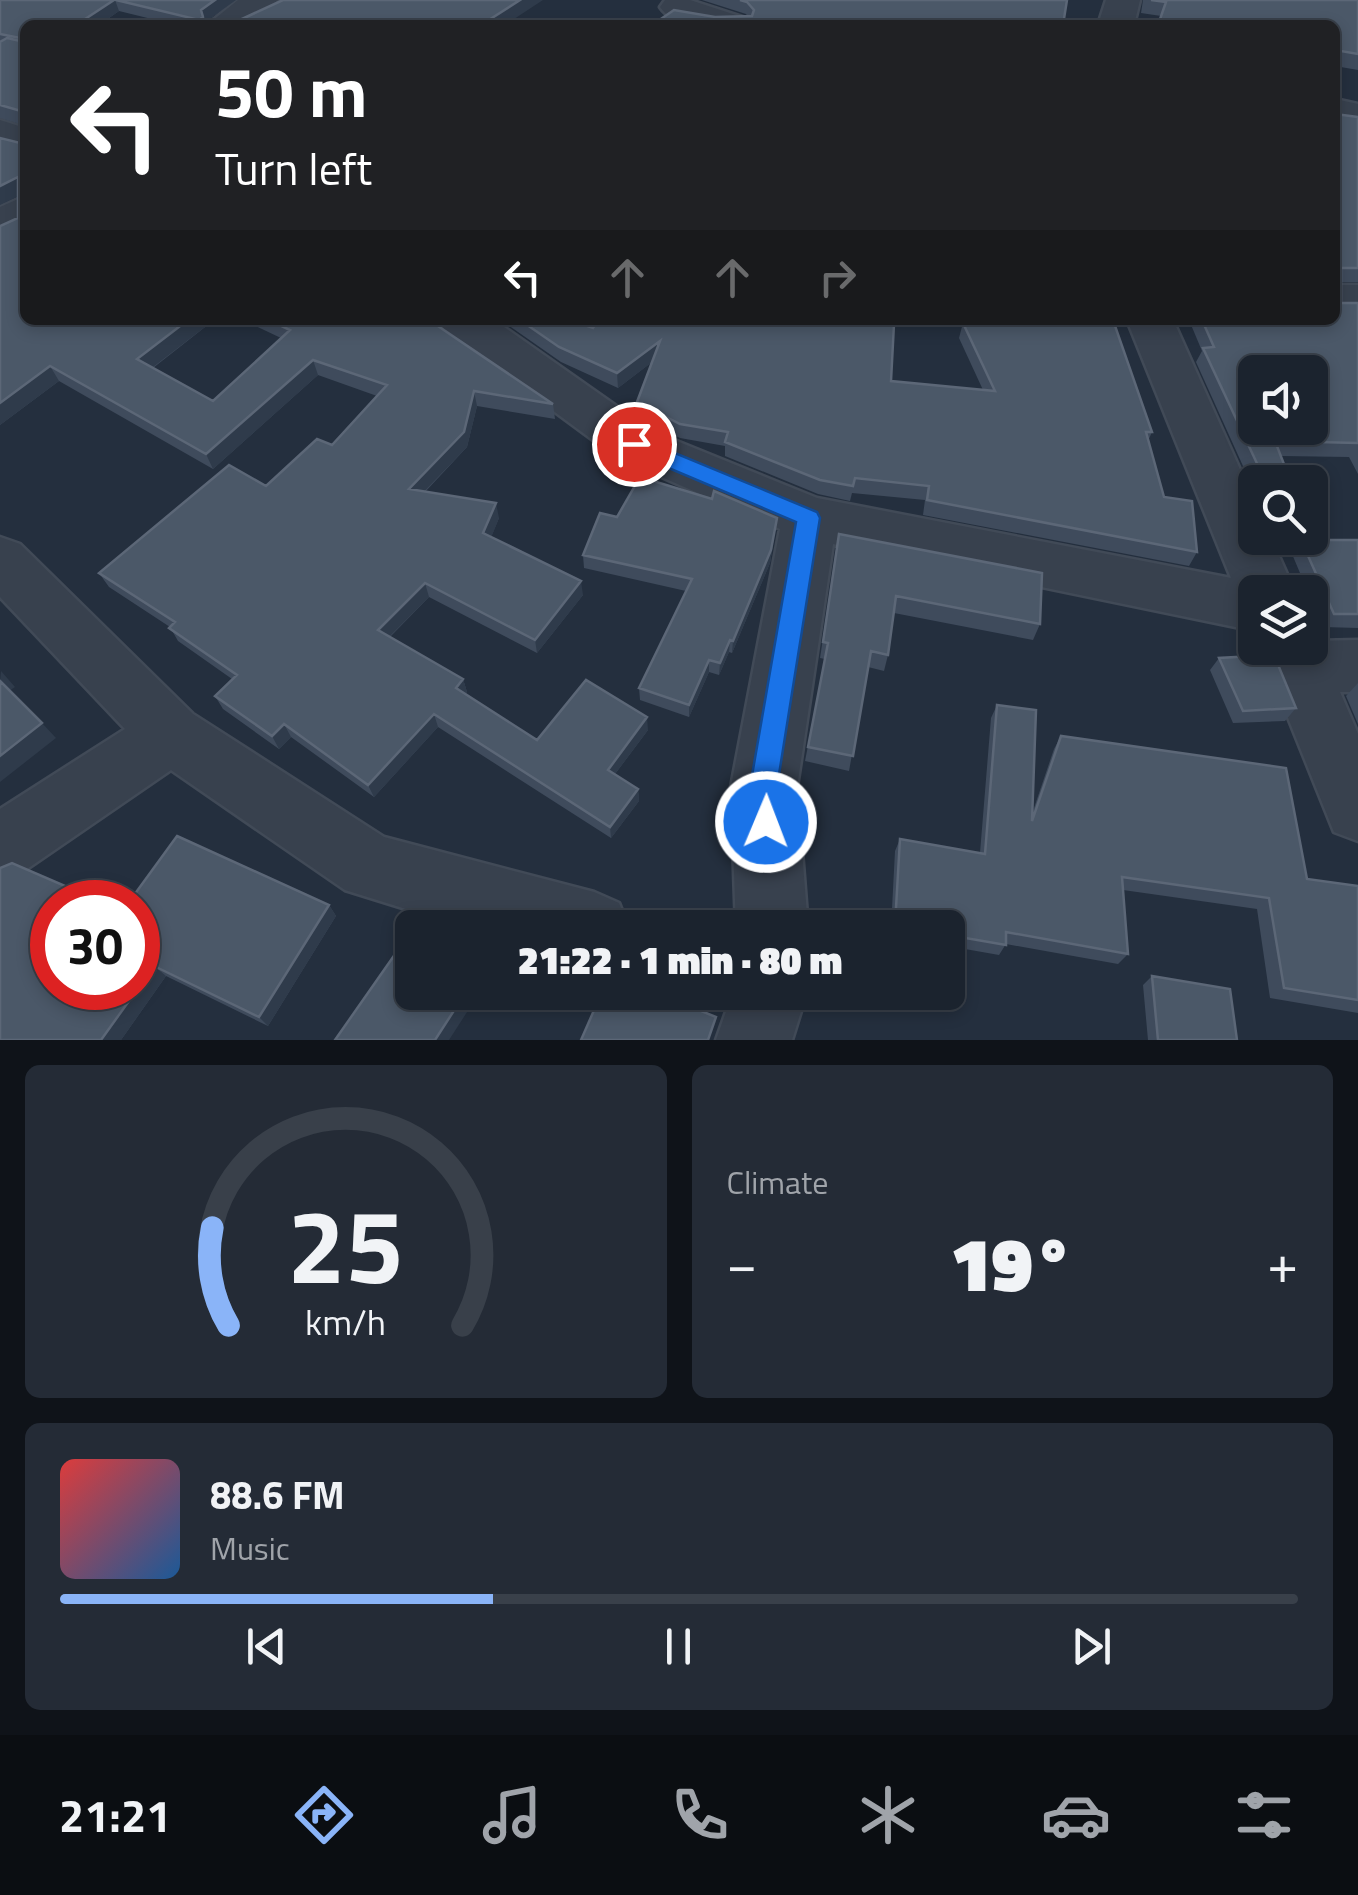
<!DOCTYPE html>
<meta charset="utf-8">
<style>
body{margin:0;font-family:"Titillium Web",sans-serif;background:#242b36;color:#f1f3f6;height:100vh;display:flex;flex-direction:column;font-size:38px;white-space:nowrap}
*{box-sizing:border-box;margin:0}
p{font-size:32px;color:#a0a4aa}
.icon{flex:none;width:55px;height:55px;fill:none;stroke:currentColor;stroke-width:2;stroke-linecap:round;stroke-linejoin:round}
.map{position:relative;height:1040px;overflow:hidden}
.details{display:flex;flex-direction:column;gap:25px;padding:25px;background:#0f1319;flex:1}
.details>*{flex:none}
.guide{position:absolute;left:20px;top:20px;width:1320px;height:305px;border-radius:15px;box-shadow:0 5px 15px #0003,0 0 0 2px #39404a;background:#202124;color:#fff;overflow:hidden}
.fabs{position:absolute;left:1238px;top:355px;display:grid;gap:20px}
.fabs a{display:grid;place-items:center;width:90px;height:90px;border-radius:15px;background:#1b232e;box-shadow:0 5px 15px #0003,0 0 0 2px #39404a;font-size:50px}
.speed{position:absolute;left:30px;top:880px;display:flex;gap:20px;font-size:50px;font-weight:700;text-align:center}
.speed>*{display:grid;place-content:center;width:130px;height:130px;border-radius:50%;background:#1b232e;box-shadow:0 5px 15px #0003,0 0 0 2px #39404a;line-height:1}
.speed .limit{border:15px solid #d22;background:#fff;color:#111}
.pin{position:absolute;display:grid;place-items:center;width:85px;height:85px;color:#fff;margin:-42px;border:5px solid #fff;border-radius:50%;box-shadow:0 2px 10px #0007}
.me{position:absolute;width:110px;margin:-55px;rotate:1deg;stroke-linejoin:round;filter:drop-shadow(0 0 8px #0008)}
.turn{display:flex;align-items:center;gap:35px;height:210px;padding:0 30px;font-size:45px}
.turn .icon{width:130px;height:130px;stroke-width:2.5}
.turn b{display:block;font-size:70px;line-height:85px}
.lanes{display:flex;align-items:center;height:95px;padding:0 30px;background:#0003;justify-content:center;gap:50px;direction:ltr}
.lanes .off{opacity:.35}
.big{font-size:75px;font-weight:800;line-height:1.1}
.details .card{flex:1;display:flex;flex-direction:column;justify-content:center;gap:15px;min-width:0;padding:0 35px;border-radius:15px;background:#242b36}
.details .dial{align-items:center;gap:0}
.dial svg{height:260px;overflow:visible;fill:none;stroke:#39404a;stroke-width:7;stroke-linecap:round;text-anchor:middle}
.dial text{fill:#f1f3f6;stroke:none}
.song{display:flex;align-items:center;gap:30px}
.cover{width:120px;height:120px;border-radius:15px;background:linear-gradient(135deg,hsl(0 70% 55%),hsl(210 70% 35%))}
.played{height:10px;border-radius:5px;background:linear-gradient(90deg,#8ab4f8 35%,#39404a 35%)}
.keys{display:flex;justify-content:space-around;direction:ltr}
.heat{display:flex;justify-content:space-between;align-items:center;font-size:55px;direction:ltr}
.details .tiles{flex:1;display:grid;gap:25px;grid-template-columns:1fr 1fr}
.card:last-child{grid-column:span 2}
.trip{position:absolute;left:395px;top:910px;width:570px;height:100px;border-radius:15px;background:#1b232e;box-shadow:0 5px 15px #0003,0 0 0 2px #39404a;font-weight:800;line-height:100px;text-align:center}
.dock{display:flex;height:160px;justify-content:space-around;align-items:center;background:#0b0e12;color:#a0a4aa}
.dock .icon{width:70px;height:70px}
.dock .on{color:#8ab4f8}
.dock b{font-size:45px;color:#f1f3f6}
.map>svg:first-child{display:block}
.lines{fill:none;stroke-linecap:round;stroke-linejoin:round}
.minor-casing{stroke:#414a57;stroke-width:5}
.minor{fill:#38414e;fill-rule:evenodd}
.wall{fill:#3f4b5c}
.shaded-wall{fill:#2f3b4b}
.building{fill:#4b5868;stroke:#5c6777;stroke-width:2.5;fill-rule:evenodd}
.route{fill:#1a73e8;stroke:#114b97;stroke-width:2.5}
</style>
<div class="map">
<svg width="1358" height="1040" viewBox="0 0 1358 1040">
<rect width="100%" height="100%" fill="#242f3e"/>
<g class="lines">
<defs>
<path id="minor" d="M238,0H278L248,25H207Z
M665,0H690L745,18L751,25C724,25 677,32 660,7Z
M1106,0H1140L1134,25H1098Z
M1335,99L1358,104V128L1335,123Z
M0,120L25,128V155L0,147Z
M25,196V230L0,241V207Z
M1335,285H1358V315H1335Z
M439,320H494L652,431L817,498L1231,578L1127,320H1173L1255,503V538H1271L1295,592H1255V631L833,544L797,787L808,928H736L731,787L780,529L616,457L445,331Z
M0,537L20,544L193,714L384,837L594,892L619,903L629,928H467L345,890L171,770L24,871L0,881V809L125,729L0,597Z
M1310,629L1316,641L1358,640V692H1340L1358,734V841L1334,832L1260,648H1310Z
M733,992H807L792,1040H716Z"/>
</defs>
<use href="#minor" class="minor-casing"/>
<use href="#minor" class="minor"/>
</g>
<path class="wall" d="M0,0H236L205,22L206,25H176L119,11L99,25H25V320H214L153,368L213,401L281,338L243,320H429L553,404L555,419L477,406L467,447L425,492L499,518L491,537L583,595L537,653L429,597L390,637L463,679L467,692L465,694L537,740L648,730L615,774L638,789L639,801L611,838L438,727L374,797L291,737L279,749L223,709L215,696L232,679L178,641L170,627L109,587L99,573L266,486L332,445L377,396L318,375L213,469L59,381L0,425L18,218L20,124L0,118Z
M702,0H1067L1063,25L715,17H748L746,14Z
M1143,0H1358V70L1335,66V25L1161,16L1141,13Z
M1358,117V282H1341V303H1358V474L1349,457L1281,456L1287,472L1281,482H1255V486H1252L1196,362L1202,351L1189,320H1335Z
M501,320H570L593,328L891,381L983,390L959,338L963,323L1152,432L1148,441L1164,497L1197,552L1189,566L923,515L925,500L852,493L850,501L818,494L725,456V446L680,438L638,417L637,402L652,362L618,388L561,362Z
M617,517L777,518L770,563L732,653L729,652L719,675L709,672L689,717L640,700L639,688L686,591L584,568L583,555Z
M839,534L1040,624L1033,640L894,613L888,655L884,671L868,667L849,771L805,761L825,659L820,658Z
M1301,540H1358V628L1323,627L1310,597V592H1308L1292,554Z
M1219,658L1296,708L1285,721L1233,723L1210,670Z
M1358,683V724L1346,696Z
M997,705L1033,811L1054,749L1061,736L1307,879L1358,886V1013L1270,998L1257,909L1123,890L1128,954L1118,964L1006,944L999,955L948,946V928H891L895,851L900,839L980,853L991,718Z
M138,902L329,905L336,916L268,1026L166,976L121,1040H0Z
M1152,976L1237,1040H1148L1143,985Z"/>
<path class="shaded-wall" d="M115,0L119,11L99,25H76Z
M215,0H236L205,22L201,10Z
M520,0H543L505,25H481Z
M18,177L25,193L0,205V186Z
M188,320H214L144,374L137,359Z
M660,341V356L618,388L617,373Z
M313,360L318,375L213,469L206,454Z
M50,366L59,381L0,425V403Z
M474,391L477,406L467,447L413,503L409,489Z
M496,503L499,518L487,548L483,533Z
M777,518L770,563L732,653L733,641Z
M581,581L583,595L537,653L535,640Z
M425,583L429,597L383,643L378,630Z
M730,640L729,652L719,675L720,663Z
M709,660V672L689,717V705Z
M1,671L15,687L9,691L0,682Z
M463,679L467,692L460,701L456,688Z
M434,714L438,727L374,797L368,785Z
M647,717L648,730L609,782L608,770Z
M42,723L56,738L0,782V756Z
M284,724L291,737L279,749L272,736Z
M638,789L639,801L611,838L610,827Z
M329,905L336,916L268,1026L259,1017Z
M154,966L166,976L121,1040H101Z
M466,992H480L449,1040H435Z"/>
<path class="building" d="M0,0H114L76,25H25V39L0,34Z
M116,0H215L201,10L203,17L199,20Z
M283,0H520L481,25H229Z
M740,0H1067L1063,25H652L674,10L715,17L752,16L754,10L747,2Z
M1151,0H1358V54L1335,50V25H1158L1166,2Z
M7,38L25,42V320H188L137,359L213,401L290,330L269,320H429L553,404L474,391L464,432L409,489L496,503L483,533L581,581L535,640L425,583L378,630L463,679L456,688L537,740L586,680L647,717L608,770L638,789L610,827L434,714L368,785L284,724L272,736L215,696L237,675L169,628L175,622L99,573L229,465L266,486L317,439L332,445L387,385L313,360L206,454L50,366L0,403V226L18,218V177L0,186V138L20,143L21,111L0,105V42Z
M1335,114L1358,117V268H1341V303H1358V443L1275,441L1287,472H1261L1203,348L1214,347L1202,320H1335ZM1255,372H1310V428H1255Z
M520,320H570L593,328L598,320H852L894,324L891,381L995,391L963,323L994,320H1113L1152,432H1146L1164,497L1192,501L1197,552L927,500L929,486L855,478L853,486L820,480L725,442L728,432L680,424L637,402L660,341L617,373L559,347Z
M640,477L712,499L714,491L777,518L771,550L733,641L730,640L720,663L709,660L689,705L639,688L692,579L583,555L600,513L617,517Z
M839,534L1042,573L1040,624L896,596L888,655L871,651L853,756L808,747L828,643L823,642Z
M1301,540H1358V614H1334Z
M1274,655L1296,708L1243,711L1219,658Z
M0,681L42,723L0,756Z
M997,705L1036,710L1032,821L1061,736L1286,768L1307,879L1358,886V1000L1284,988L1269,898L1122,877L1128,954L1006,932V945L948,935V928H907L895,925L900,839L985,854Z
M177,836L329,905L259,1017L154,966L101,1040H0V868L12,863L102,902H52V988H138V902H129Z
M412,930V992H466L435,1040H335Z
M1152,976L1230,989L1237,1040H1158Z
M602,992H654L716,1017L708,1040H581Z"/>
<path class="route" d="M634,436L817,512L820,518L777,787L780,822L776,831L766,835L756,831L750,787L796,522L626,450L623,444Z"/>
</svg>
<div class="fabs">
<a><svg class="icon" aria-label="sound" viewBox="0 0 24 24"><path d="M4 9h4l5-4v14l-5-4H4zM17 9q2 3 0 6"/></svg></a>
<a><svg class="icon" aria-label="search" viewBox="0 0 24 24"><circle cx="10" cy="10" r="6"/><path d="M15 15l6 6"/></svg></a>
<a><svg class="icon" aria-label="layers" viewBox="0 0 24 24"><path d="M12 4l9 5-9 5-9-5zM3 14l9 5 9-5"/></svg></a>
</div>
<div class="speed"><div class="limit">30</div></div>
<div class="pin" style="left:634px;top:444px;background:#d93025"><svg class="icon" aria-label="arrive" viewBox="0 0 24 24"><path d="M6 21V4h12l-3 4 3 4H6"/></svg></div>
<svg class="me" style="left:766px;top:822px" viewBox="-20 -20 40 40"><circle r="17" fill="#1a73e8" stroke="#fff" stroke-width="3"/><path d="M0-11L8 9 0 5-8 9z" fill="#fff"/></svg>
<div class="trip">21:22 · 1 min · 80 m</div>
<div class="guide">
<div class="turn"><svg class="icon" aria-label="left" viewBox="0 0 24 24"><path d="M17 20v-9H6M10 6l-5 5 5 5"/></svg><div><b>50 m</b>Turn left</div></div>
<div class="lanes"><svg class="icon" aria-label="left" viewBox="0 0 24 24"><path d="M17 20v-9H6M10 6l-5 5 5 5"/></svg><svg class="icon off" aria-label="ahead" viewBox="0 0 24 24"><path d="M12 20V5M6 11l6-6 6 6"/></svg><svg class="icon off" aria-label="ahead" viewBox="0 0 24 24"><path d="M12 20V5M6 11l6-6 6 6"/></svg><svg class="icon off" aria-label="right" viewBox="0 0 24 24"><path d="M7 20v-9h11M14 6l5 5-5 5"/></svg></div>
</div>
</div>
<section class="details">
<div class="tiles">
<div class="card dial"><svg viewBox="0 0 100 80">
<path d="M14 69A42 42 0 1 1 86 69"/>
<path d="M14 69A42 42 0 0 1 9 39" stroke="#8ab4f8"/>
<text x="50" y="56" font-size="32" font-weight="700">25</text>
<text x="50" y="72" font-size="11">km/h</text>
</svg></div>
<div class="card"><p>Climate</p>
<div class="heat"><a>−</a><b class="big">19°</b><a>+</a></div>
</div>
<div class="card">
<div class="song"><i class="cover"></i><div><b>88.6 FM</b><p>Music</p></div></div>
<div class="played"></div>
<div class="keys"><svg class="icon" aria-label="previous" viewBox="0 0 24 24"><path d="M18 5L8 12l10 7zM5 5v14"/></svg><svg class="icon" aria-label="pause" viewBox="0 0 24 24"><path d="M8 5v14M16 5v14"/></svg><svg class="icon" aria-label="next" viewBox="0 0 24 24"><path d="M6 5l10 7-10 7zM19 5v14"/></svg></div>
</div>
</div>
</section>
<nav class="dock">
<b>21:21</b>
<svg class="icon on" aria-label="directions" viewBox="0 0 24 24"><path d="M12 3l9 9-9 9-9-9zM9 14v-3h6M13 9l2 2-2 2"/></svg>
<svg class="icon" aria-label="music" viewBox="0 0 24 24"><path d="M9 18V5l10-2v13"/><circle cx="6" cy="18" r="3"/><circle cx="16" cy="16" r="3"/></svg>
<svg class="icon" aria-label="phone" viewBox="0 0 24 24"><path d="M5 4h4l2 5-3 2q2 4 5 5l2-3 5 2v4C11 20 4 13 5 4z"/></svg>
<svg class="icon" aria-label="climate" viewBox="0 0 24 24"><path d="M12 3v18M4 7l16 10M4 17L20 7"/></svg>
<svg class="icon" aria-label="car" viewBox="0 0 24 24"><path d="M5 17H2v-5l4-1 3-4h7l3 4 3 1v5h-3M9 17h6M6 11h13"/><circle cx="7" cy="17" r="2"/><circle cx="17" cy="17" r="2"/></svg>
<svg class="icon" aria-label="filters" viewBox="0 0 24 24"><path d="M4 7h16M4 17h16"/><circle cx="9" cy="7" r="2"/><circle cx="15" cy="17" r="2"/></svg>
</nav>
